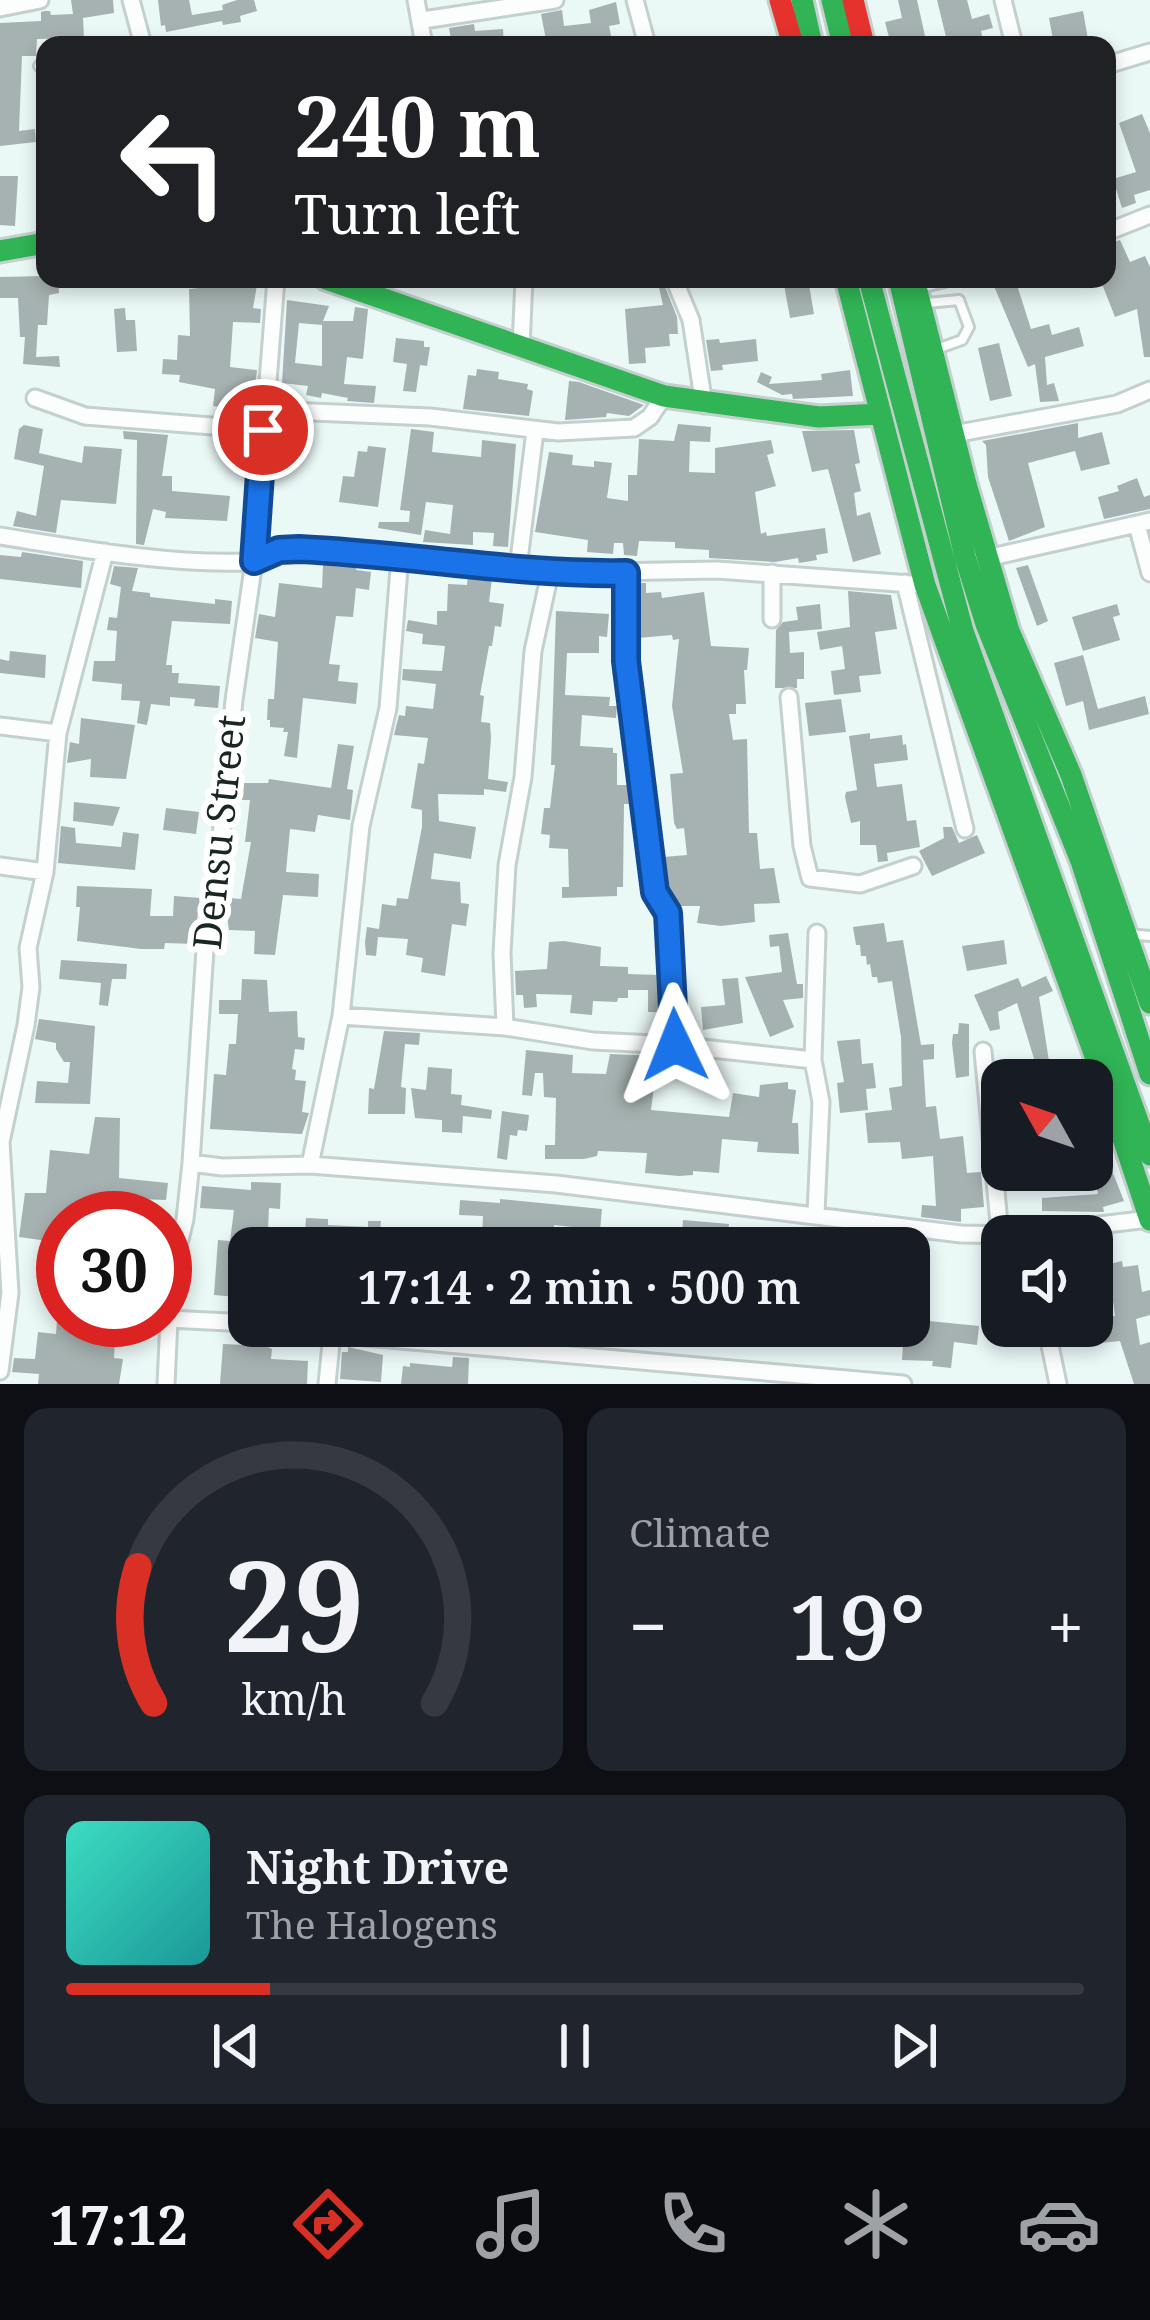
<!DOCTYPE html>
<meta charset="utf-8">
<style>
body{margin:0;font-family:"Noto Serif",serif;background:#20242c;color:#f1f3f6;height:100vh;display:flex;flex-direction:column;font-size:45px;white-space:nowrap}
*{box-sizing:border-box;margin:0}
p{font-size:39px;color:#9ea1a6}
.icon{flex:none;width:66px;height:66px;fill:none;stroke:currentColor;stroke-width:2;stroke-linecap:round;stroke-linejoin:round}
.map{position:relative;height:1384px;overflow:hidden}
.side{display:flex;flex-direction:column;gap:24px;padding:24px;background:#0d0f14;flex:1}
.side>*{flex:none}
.banner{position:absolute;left:36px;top:36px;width:1080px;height:252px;border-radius:24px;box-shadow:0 6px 18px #0003;background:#202124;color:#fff;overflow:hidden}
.needle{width:78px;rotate:310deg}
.controls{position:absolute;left:981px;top:1059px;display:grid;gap:24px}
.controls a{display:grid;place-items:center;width:132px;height:132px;border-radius:24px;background:#171b24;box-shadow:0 6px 18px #0003;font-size:60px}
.speed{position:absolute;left:36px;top:1191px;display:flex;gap:24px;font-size:60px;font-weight:700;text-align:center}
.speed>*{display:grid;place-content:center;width:156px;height:156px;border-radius:50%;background:#171b24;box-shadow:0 6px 18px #0003;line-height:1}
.speed .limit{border:18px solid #d22;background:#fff;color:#111}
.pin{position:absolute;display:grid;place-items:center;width:102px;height:102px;color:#fff;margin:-51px;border:6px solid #fff;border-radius:50%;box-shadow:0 3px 12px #0007}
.me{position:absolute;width:132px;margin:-66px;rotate:358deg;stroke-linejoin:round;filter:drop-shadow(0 0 9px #0008)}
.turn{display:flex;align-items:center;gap:42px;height:252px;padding:0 60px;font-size:54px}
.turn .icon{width:156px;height:156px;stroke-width:2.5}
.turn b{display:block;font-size:84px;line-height:102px}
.big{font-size:90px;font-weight:600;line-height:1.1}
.side .card{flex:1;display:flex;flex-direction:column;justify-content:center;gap:18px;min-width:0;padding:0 42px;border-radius:24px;background:#20242c}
.side .dial{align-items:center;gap:0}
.dial svg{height:312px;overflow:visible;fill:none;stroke:#363941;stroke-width:7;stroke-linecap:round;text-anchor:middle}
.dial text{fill:#f1f3f6;stroke:none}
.song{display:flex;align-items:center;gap:36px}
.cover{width:144px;height:144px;border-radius:18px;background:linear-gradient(135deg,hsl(170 70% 55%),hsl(180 70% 35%))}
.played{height:12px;border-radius:6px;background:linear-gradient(90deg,#d93025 20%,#363941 20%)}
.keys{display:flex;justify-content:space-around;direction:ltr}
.heat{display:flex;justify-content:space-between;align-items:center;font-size:66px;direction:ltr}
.side .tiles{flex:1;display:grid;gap:24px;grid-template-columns:1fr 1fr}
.card:last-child{grid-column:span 2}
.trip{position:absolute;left:228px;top:1227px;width:702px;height:120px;border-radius:24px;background:#171b24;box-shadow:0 6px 18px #0003;font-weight:600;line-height:120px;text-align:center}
.tabs{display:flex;height:192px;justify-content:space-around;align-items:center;background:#090b0e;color:#9ea1a6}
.tabs .icon{width:84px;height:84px}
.tabs .current{color:#d93025}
.tabs b{font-size:54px;color:#f1f3f6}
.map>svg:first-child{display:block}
.building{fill:#a6b2b1;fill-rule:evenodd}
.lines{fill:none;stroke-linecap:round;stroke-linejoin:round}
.lane-casing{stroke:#c4d0ce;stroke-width:14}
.street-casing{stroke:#c4d0ce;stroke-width:21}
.fast-casing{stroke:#c4d0ce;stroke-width:27}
.jam-casing{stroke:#c4d0ce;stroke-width:27}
.lane{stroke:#fcfefe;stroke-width:8}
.street{stroke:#fcfefe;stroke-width:15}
.fast{stroke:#30b455;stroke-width:21}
.jam{stroke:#e5322d;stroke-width:21}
.route-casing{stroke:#114b97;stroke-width:30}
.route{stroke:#1a73e8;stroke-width:21}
.labels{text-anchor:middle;stroke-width:12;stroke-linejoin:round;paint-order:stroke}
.street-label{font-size:39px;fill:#1a2624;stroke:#fff}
</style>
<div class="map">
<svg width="1150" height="1384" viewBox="0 0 1150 1384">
<rect width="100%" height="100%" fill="#eaf8f6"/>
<path class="building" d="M71,0H113L114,13L83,18L84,38L37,39L36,56H22L19,131L35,129L36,142L0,146V23L41,21V12L44,11H50L51,15L73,14Z
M158,0H189L192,15L223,10L222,5L237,0H254L257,11L240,16L241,22L223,25L222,21L166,32L165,25L161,26Z
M898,0H917L927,45H891L885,22L902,18Z
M937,0H967L972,19L989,14L993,28L981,31L984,45H948Z
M616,2L620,24L609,26L613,45H547L541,14L562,10L564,26L591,23L589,10Z
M1083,11L1089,45H1054L1049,18Z
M474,24L475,31L503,29L504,45H452L449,28Z
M1142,114L1150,133V190L1134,195L1136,203L1122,208L1113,179L1136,172L1119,123Z
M0,176H18L15,226L0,225Z
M1120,240L1130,262L1145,256L1150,267V357H1144L1137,309L1115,317L1100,279H1107V244Z
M45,276L58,279L59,293L49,295L47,325H38L36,357L59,356L60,367L23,364L25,337H20L18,298H0V277Z
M207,279L257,285L253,308L261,309L260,323L233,322L230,367L257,370L253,411L227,412V408L213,406L215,389L179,382L180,375L162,374L163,359L177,360L178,335L190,336L189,289L208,287Z
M657,279H662L677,317L678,334H669L670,346L645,348L646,363L629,364L625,309L663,305Z
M783,279H808L814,314L790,318Z
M991,279H1039L1018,288L1031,329L1049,324L1052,335L1079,327L1084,346L1045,357L1047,385L1054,383L1059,401L1040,402L1035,364L1028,367Z
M287,300L329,306L323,321H353L355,307L368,309L363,359L347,357L344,384L376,386L374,403L347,401L348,398L322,393L321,398L306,395L308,386L282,383ZM299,323L322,325V366L295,363Z
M125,308L126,320H135L137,351L117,352L114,309Z
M396,338L424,341V347H430L427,366L420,365L416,392L403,391L407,364L393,362Z
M719,339L720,343L756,339L758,361L722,365L723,370L711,371L706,340Z
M999,343L1012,396L990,401L978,348Z
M477,369L499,372L498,379L528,384L527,389L533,391L529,416L463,409L468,375L476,376Z
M850,370L853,396L793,399L792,394L782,395L757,382L761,372L772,377L769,384L822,380L821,374Z
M569,381L579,382L644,405L629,416L607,413L606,417L565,420Z
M1078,423V438L1102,432L1110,464L1081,471L1075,451L1028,463L1045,527L1009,541L988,477L986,445L982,441Z
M678,424L711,427L710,442L690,441L689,472L715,473V448L771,440L774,453L767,455L776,486L755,492L761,534L766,532L767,536L825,528L828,553L816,555L817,560L799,563L798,558L775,562L709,558V550L675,548V542L639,541L637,556L624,555L623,543H614L613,554L587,552L588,540L535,532L549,452L573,455L572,465L594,467V461L612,463L607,498L628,501V475H637L639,439L674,441Z
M24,425L43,429L39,453L82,463L84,446L122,449L116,504L61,500L56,533L13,526L17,511L36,516L44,466L14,459L19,429Z
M411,429L434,432L432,452L481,457L482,440L516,444L508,547L493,546L494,533L473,532V545L423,542L425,530L450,534L453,505L426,502L421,535L378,528L379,522H409L410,511L400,510Z
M854,430L860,463L855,464L861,491L854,493L857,516L870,512L881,554L853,562L828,469L812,472L802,431Z
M123,431L168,435L162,476H172V491L230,496L227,521L165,518L166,512L153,509L144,545L136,544L137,440L124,439Z
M368,446L386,448L378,507L339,502L343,476L354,477L358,451L367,452Z
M1137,478L1144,497L1150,495V509L1104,519L1098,497L1119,491L1117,486Z
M22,552L83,561L81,588L0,579V555L21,557Z
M323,565H357L356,570L371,572L369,590L356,588L353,617L336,616L329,664L340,665L338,681L358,683L356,704L303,698L297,758L284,756L288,732H283L284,728L270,727V720H267L268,699H274L278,642L255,638L259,614L275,617L279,583L322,588Z
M1028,565L1048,621L1037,626L1016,568Z
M114,566L138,568L132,591L150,593V597L215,604V599L232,601L230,624L172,621L166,665H172V673H179L178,683L220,686L218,708L194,706L195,699L170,697V706L151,704L147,725L137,723L140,701L121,700L122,684L92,681L94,661H115L117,631L107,630L109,617L117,618L121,587L110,584Z
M468,575L492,578L489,602L504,604L501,627L495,626L492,646H489L480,695L484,696L481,722L490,723L491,738L488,779L508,782L506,792L484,789V795L438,794L439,821L476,827L471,859L434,853L431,879L460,882L461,903L469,904L466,926L452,924L445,976L421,972L423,958L406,955L408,939L378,937L376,956L366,955L365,942L367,927L379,929L382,904L396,906L397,898L408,899L422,827V810L411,808L418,763L424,764L428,738L394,735L399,715L405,716L406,706L433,709L436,684L402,680L403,669L442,671L445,646L422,644L423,634L406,631L408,620L437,625V611H447L448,584L467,585Z
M638,583H646V593L661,592L662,598L704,592L711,646L749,648L747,670H744L746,704H736V714H729L733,740L747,739L749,833H757L760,869L774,868L780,903L754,904L755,922L721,926L697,923L700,906H678L667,888L663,857L687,855L684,828L677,829L674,823L670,774L683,773L672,706L679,639L673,640L672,635L638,638Z
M848,591L891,595L897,629L875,632L881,674L859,676L861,692L834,695L831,671L845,669L842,646L820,650L817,632L850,627Z
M820,604L822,629L789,632L790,653L804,652V679H797V688H775L776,630L783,622L798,620L796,607Z
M1117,604L1120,615L1113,617L1120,640L1083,651L1072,617Z
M556,611L609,614L607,637L599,636V653H567L565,695L610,697L609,706H617L616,718L582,715L580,746L613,748V753H617V785H629L632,804H624L623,887H617V896L562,898V887H569L568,849L549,848L550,835L541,834L544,808H550L555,765H551Z
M10,651L46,655L45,678L0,673V659L9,661Z
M1083,655L1098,709L1145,696L1149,714L1089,730L1083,701L1066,706L1054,663Z
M841,699L846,732L809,736L805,703Z
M81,718L135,725L126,779L90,777L91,759L67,763L70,742L79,744Z
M870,733V739L902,735L903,745L906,744L908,760L874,764L877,787L902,784L907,821L916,820L920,847L887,853L888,861L878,862L876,845H860V821L851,823L845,797L846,792L857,790L849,736Z
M338,744L354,746L347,789L353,790L350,820L318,815L315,832L290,829L286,872L319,874L318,897L283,895L275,955L254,954L255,931L229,930L227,916L229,898L241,899L251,842H245L250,800H237L238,783H268L269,779L331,788Z
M74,802L120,807L113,826L73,821Z
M166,808L199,812L196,834L163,830Z
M61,826L75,828L76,843L121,847L123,832L139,834L135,870L58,863Z
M943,827H952L959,843L977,835L985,853L932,876L919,851L944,838Z
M77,886L152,889L150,916H173L174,896L200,898L194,944L165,943L164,949H141L77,941L80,907H76Z
M884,923L887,942L903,940L921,1045L934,1044V1059L923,1060L926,1107L936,1106L940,1139L963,1136L967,1173L981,1172L984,1207L961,1209V1222L921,1217L922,1205L936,1206L933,1156L902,1159L900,1142L868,1143L865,1113L892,1110L889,1088L902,1086L901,1037L892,981L878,983L877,977H872L870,964L867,965L866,956H861L860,945H856L853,927Z
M788,933L797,984H803V998L783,1000L794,1027L770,1037L745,977L782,972L779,946L770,947L769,935Z
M1004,940L1007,964L967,971L962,946Z
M564,941L601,947L600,966L628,967V974L659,975L661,1012H648V990H628V998H618L617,1002L593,1001L592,1015L570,1013L572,995L536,994L537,1007L524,1008L523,995H516L515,971L547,969L549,942Z
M61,960L127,964L126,979H112L108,1006L99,1005L101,983L59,979Z
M1046,976L1053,991L1039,997L1051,1074L1039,1075L1017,1003L998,1012L1000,1029L990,1031L974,995L1018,978L1022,987Z
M738,978L743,1023L703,1030L701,1007L725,1005L722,979Z
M242,979L267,980L269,1012L297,1011L298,1037L305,1038L304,1050L295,1049L292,1069L296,1070L295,1080L306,1081L302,1112L309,1113L302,1134L210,1129L214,1074L226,1075L229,1044H236L238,1014H219V1000H241Z
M39,1019L95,1026L90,1104L35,1103L37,1081L68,1083L70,1062H64L56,1049V1043L35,1039Z
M959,1023L969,1024V1076L956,1078L952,1043L953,1034H958Z
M384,1031L420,1033L419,1045L405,1044L401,1087L406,1088L405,1114H368L369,1088L374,1089Z
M860,1039L862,1064L873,1063L876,1088L866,1089L868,1110L840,1113L837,1083L844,1082L837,1041Z
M526,1050L573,1055L572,1073L606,1074L610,1054L658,1056L651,1110L729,1117L733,1093L759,1097L760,1085L788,1082V1089L796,1090L792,1123H798L799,1154L757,1152L758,1142L722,1139L719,1173L693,1171V1175L679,1176L645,1173L647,1153L598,1151L597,1156L584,1159H545V1145H555L556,1098L544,1097L543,1073H535L532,1096L522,1095Z
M428,1067L452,1069L451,1094L462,1095L461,1105L492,1110L491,1119L463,1116L462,1133L442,1132V1120L415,1118L411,1088L426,1090Z
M502,1111L529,1115L527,1131L518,1130L517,1136L510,1135L507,1160L497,1158Z
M95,1117L120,1118L119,1178L168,1183L166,1200L114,1198L113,1218H63V1243L19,1237L25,1193H46L50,1150L89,1154Z
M1092,1120L1124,1201L1103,1207L1104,1212L1042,1211V1198L1098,1194L1092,1168Z
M251,1182L281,1183L280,1209L269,1208L267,1248H249V1277H238L237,1297L214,1295L218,1240L230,1241L234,1210L200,1208L202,1186L251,1190Z
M500,1199L602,1209L600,1230L554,1225L553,1248L496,1246V1238H482L483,1216L459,1215L460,1200L500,1203Z
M306,1218L328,1219V1225L368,1227V1221H381L379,1248L304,1246Z
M683,1220L729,1224L726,1248H707L709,1235L682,1234Z
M1122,1261L1123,1267L1138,1265L1142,1292L1150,1290V1315L1136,1319L1140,1345L1150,1342V1384H1134L1120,1341L1089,1344L1088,1326H1092V1318L1115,1316L1112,1293L1092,1297V1268Z
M909,1319L979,1326L977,1345L954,1342L951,1368L932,1366L933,1361L902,1360L903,1344L872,1341L874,1326H909Z
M57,1320H109L108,1340H115L114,1358L123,1359L119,1384H38L39,1374L12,1372L14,1358L35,1359L38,1332L56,1334Z
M223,1344L265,1346L272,1349L271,1359L308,1361L307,1384H220Z
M348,1347L383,1355L381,1382L340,1379L342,1352H348Z
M453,1357L469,1358L468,1384H401L403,1366L410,1367V1363L452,1367Z"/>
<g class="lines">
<defs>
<path id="lane" d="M39,66L45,67
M927,303L959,300L969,327L962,340L937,349
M1128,934L1150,936"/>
<path id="street" d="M131,0L143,45
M416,0L424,45
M635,0L647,45
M1003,0L1014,45
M0,8L40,0
M423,20L555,0
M1107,65L1150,52
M1107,232L1150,215
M674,279L691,320L704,405
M916,285L943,279
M521,347L524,279
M35,398L85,416L263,430
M265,410L430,417L558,432L634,428L650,417L664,396
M954,434L1117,404L1150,390
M1137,525L1150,573
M0,536C76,548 169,565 245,562C264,561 279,550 299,549L440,559L550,573L717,570L925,585
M987,558L1150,521
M518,568L535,431
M626,573V661L655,892L668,913L675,1045
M905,583L965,829
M772,619V573
M789,697L802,846L810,878L860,884L913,866
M0,726L58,733
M0,866L45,872
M341,1016L505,1027L593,1041L675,1045L813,1060
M505,1027L502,953L507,865L523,777L533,651L550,573
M983,1051L1000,1234
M191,1163L222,1167L310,1165L556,1184L961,1234L1014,1235L1150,1219
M310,1165L341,1016L361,826L388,708L400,556
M816,1213L821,1102L813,1060L817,933
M168,1319L249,1323
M298,1326L332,1334L903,1384
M1046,1326L1058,1384
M0,1371L10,1293L1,1142L26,1025L31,987L28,948L45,872L58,733L105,552
M166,1384L171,1277L185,1219L191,1163L205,950L221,837L234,700L254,561L276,279
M327,1384L332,1334"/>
<path id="fast" d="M802,0L812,45
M832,0L843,45
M0,251L45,243
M326,279L664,396L819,417L881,414
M846,279L925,585L1104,1081L1150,1220
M869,279L963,631L1150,1155
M899,279L965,557L986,624L1081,861L1150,1074
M914,279L966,484L1009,631L1071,775L1150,1003"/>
<path id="jam" d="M780,0L793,45
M853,0L864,45"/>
</defs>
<use href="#lane" class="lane-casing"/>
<use href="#street" class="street-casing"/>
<use href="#fast" class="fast-casing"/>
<use href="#jam" class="jam-casing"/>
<use href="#lane" class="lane"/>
<use href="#street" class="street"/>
<use href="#fast" class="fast"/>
<use href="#jam" class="jam"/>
</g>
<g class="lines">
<defs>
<path id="route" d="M263,430L254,561L279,550L299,549C408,554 517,575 626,573V661L655,892L668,913L675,1045"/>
</defs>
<use href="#route" class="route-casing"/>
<use href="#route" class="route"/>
</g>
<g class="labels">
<g class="street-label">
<text transform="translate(219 832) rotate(-84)" y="14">Densu Street</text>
</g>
</g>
</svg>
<div class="controls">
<a><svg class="needle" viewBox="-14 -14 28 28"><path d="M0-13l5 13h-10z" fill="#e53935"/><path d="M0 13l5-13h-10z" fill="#9ea1a6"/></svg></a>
<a><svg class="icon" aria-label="sound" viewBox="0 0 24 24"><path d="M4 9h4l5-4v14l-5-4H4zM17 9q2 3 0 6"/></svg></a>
</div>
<div class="speed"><div class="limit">30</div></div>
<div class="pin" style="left:263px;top:430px;background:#d93025"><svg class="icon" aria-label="arrive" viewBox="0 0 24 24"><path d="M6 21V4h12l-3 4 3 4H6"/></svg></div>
<svg class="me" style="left:675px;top:1045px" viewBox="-20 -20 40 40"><path d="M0-17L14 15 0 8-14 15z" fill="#1a73e8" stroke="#fff" stroke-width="4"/></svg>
<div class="trip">17:14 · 2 min · 500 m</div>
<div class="banner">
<div class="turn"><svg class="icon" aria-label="left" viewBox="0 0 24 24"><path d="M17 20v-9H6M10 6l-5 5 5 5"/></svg><div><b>240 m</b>Turn left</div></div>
</div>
</div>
<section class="side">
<div class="tiles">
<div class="card dial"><svg viewBox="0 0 100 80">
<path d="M14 69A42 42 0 1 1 86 69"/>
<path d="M14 69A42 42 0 0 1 10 34" stroke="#d93025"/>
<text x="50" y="56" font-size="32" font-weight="700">29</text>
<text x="50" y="72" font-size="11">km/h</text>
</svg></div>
<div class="card"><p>Climate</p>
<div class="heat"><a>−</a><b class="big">19°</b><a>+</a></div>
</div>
<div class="card">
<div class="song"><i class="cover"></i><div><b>Night Drive</b><p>The Halogens</p></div></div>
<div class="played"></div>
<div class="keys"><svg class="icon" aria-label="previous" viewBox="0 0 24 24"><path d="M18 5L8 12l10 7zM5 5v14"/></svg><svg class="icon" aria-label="pause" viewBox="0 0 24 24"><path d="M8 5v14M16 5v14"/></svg><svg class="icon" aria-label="next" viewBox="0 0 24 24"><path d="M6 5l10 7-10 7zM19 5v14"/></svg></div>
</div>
</div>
</section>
<nav class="tabs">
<b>17:12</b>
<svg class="icon current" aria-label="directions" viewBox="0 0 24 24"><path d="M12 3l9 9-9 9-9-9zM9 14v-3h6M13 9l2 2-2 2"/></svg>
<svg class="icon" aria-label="music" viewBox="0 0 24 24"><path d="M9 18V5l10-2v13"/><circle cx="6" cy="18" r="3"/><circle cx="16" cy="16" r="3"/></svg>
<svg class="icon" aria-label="phone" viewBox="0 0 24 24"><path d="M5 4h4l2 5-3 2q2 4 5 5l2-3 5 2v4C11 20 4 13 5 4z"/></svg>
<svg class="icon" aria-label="climate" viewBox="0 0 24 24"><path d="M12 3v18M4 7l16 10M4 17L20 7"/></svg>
<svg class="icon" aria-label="car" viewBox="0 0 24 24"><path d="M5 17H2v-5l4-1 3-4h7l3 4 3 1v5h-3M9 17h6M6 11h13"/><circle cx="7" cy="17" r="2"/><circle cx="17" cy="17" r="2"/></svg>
</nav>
